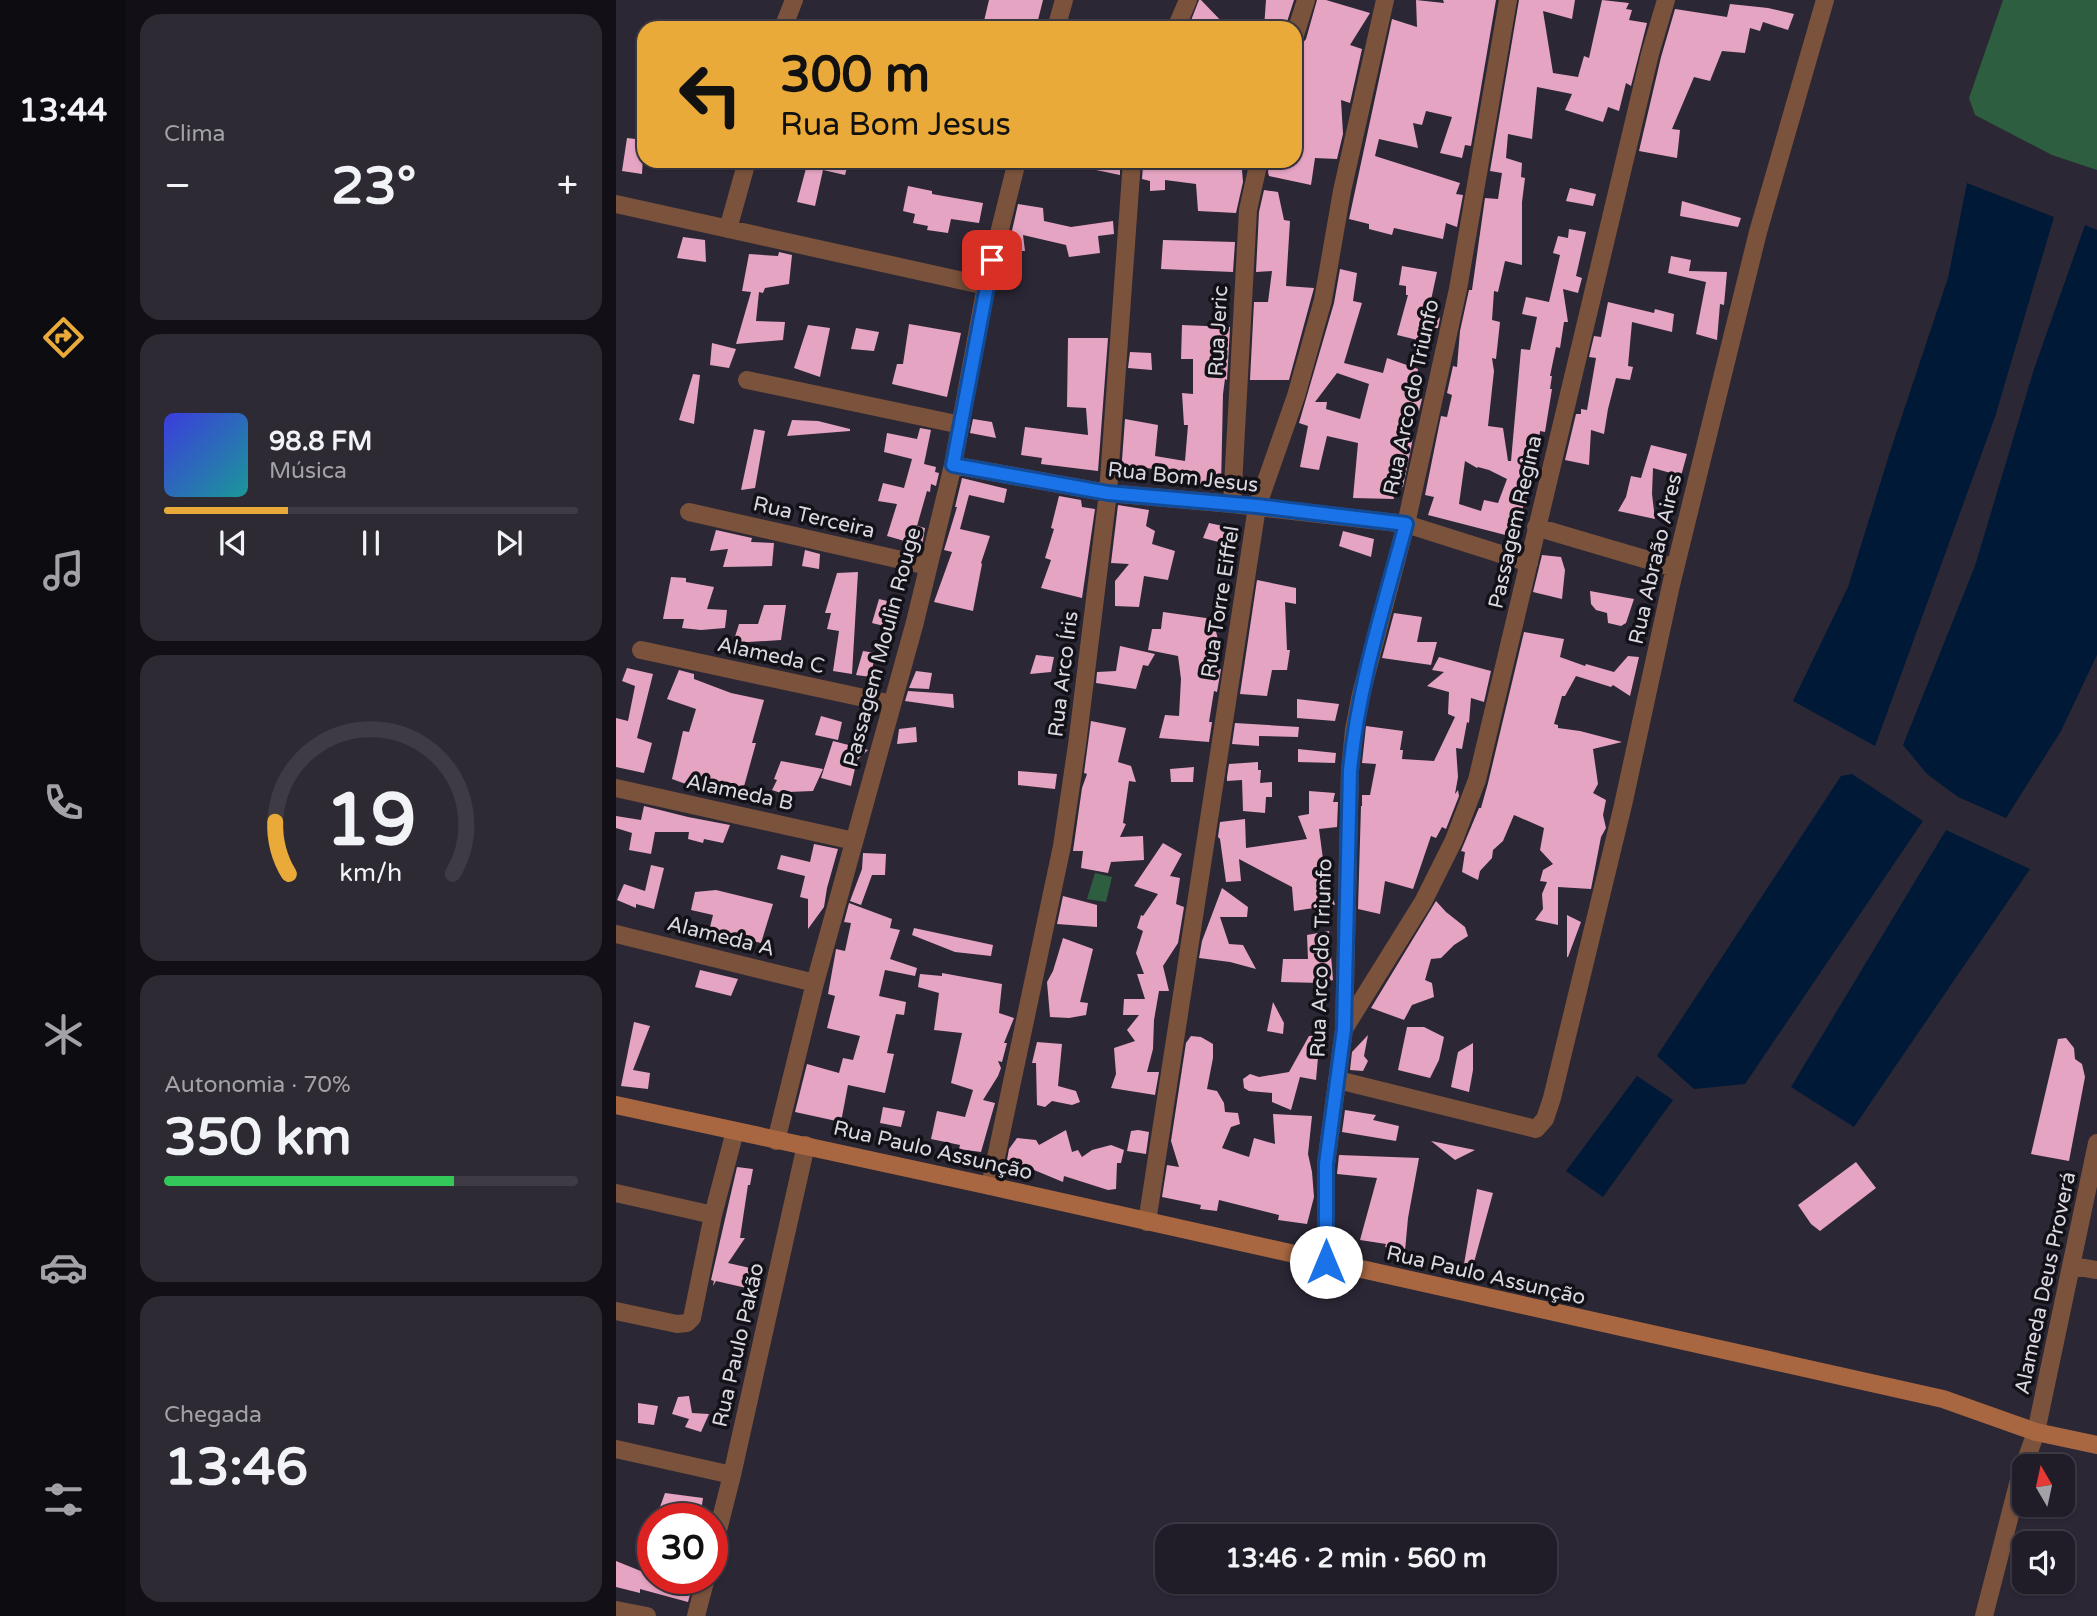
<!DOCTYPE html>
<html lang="pt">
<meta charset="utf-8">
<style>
body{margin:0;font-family:"Varela Round",sans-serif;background:#2d2a34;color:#f1f3f6;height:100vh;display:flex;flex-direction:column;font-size:26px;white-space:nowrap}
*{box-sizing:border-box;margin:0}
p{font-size:23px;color:#a2a2a8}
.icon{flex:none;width:38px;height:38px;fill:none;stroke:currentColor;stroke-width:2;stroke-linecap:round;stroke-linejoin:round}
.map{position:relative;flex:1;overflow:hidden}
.details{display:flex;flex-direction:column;gap:14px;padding:14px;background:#121016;width:490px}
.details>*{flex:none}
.guide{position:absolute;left:21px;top:21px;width:665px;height:147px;border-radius:21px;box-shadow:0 2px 5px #0004,0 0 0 2px #3e3b45;background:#eaaa39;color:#111;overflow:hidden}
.needle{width:46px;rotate:351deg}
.fabs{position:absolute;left:1396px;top:1454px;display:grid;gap:14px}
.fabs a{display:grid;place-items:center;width:63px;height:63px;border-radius:14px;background:#211d28;box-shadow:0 2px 5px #0004,0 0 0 2px #3e3b45;font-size:35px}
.speed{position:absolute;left:21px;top:1503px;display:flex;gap:14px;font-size:35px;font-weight:700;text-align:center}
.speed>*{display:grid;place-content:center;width:91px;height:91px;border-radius:50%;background:#211d28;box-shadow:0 2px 5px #0004,0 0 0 2px #3e3b45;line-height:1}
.speed .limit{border:10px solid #d22;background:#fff;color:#111}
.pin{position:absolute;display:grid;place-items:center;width:60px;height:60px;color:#fff;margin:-30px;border-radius:14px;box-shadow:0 4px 10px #0006}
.me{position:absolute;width:77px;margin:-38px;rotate:0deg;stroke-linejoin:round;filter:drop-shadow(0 0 5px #0008)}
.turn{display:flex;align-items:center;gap:24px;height:147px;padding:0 28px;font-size:32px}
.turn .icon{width:91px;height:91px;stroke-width:2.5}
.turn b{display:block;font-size:49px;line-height:60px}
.big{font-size:52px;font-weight:700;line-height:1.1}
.details .widget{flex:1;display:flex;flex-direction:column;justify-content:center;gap:10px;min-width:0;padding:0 24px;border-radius:21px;background:#2d2a34}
.details .dial{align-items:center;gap:0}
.dial svg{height:182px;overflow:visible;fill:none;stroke:#3e3b45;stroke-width:7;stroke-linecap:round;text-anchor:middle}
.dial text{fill:#f1f3f6;stroke:none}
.song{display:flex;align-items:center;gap:21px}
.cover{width:84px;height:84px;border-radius:10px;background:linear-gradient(135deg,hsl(240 70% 55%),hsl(180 70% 35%))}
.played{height:7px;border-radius:4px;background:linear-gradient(90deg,#eaaa39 30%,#3e3b45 30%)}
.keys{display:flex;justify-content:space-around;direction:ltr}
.heat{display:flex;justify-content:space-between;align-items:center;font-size:38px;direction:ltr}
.charge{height:10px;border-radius:5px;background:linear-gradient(90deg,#34c759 70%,#3e3b45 0)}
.trip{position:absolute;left:539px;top:1524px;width:402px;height:70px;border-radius:21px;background:#211d28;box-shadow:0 2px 5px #0004,0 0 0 2px #3e3b45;font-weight:700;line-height:70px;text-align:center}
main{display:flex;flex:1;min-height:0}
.dock{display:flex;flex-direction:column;width:126px;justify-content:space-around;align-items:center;background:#0d0c10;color:#a2a2a8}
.dock .icon{width:49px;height:49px}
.dock .on{color:#eaaa39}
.dock b{font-size:32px;color:#f1f3f6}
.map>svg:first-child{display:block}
.green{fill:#2c5e3f}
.water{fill:#001937}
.building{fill:#e5a4c2;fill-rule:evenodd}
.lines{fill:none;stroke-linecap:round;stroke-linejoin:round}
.street{stroke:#7b523b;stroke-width:18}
.secondary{stroke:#a86741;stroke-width:18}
.route-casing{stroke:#114b97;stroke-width:18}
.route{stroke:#1a73e8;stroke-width:12}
.labels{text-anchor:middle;stroke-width:7;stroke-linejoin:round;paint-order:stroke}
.street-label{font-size:21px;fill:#dbd8e2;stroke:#131118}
</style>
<main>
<nav class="dock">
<b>13:44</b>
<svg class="icon on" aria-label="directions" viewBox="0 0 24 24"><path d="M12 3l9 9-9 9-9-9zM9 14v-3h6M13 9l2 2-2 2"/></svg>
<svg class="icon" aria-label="music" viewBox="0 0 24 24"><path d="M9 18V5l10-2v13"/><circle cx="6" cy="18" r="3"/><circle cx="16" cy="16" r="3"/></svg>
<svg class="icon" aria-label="phone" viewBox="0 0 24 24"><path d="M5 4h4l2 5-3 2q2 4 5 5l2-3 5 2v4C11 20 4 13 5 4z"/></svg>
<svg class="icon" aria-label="climate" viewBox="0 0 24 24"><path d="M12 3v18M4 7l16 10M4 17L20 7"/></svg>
<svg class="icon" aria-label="car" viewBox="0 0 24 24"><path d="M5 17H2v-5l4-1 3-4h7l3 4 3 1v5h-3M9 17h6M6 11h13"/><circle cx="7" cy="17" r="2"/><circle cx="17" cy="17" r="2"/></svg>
<svg class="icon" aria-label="filters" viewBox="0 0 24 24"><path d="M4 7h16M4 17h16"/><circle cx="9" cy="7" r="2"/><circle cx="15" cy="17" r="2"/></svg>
</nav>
<section class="details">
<div class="widget"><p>Clima</p>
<div class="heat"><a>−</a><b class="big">23°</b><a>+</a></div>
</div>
<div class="widget">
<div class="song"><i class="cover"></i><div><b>98.8 FM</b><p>Música</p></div></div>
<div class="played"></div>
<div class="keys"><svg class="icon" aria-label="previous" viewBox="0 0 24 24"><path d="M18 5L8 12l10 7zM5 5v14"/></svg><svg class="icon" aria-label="pause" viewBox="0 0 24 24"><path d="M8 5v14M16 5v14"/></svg><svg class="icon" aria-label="next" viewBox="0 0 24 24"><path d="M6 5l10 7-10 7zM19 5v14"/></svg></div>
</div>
<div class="widget dial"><svg viewBox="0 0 100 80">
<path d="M14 69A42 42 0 1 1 86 69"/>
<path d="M14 69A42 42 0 0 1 8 46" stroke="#eaaa39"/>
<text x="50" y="56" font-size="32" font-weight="700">19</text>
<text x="50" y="72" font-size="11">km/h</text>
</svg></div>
<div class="widget"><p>Autonomia · 70%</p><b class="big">350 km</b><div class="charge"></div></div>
<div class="widget"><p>Chegada</p><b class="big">13:46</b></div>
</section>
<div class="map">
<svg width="1481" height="1616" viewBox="0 0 1481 1616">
<rect width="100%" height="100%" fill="#2c2735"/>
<path class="green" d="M1387,0H1481V170L1436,155L1359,115L1353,98Z
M479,873L496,877L490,902L471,899Z"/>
<path class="water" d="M1351,183L1438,217L1379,417L1259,746L1177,701L1232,587L1274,452L1332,278Z
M1469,225L1481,230V655L1445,731L1390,818L1342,797L1311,774L1287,745L1359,566L1418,369Z
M1236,774L1307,821L1129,1084L1078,1089L1041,1056L1225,776Z
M1330,830L1414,869L1238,1127L1175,1087Z
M1021,1076L1057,1100L987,1197L950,1171Z"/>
<path class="building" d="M373,0H427L420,28H379L380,23L368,21Z
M583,0H585L612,28H586L574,23Z
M650,0H678L669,28H648Z
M701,0H710L754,13L734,45L746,49L734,103L725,100L727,134L721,159L699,158L695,185L653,176L652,172L654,161H679V46L686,44L690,39Z
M800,0L828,3L827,0H880L855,146L849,145L846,158L824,153L836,117L810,111L806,125L797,123L802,148L763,139L759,156L844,183L840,194L847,195L841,227L830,223L827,239L778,228L776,235L753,229V224L733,219L776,19L801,27Z
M903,0H959L956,19L927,11L937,73L962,77L968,56L973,58L986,0L1013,3L1010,9L1016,10L1013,20L1031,23L1015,86L1010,83L1003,111L992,107L987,122L949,110L956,94L921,87L916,139L892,134L890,158L906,163L905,177L909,178L906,202V265L889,261L882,292L878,291L876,320L884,322L880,359L876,358L878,371L872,426L887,428L892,461H895L905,349L914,350L921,317L906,314L910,297L933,302L944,255L937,253L942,236L952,238L953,229L970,232L960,276L966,278L962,293L947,289L952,322H948L944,348L940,347L934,376H936L934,389H936L929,432L924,431L921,468L907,507L901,538L812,515L818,497L809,495L825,416L831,417L836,395L831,393L837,366L841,367L844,331L853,290H856L869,198L882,199L886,173L874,171ZM849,461L861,468L862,467L873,470L891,479L882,503L868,500L865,511L843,504Z
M1114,4L1152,8L1178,14L1172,30L1147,22L1144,31L1134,28L1129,53L1106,51L1094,81L1078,77L1056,129L1064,130L1061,158L1023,151L1045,57L1059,9L1111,17Z
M11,138L28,140L26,174L6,171Z
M192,161H233L229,175L207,170L199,206L181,202Z
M599,161H622L624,169L626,170L627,182L620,213L582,211L580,184L549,180V190L534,191V181L526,179L527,165L574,168V163L599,166Z
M481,162L504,163V175L480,170Z
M292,186L316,191V194L367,203L363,223L335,219L332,233L311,230L312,226L297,223L299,214L287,211Z
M954,188L980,194L977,206L950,201Z
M648,190L662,192L668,220L674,221L670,286L698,288L673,380H634L638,302H652L656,271L640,272L643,212Z
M1066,201L1125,218L1122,227L1064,216Z
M402,204L427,208L428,221L455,227L497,221L498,234L482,236L484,253L453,257L450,245L407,235L409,251H402L400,274L386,275Z
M67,237L89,240L90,262L61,258Z
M547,240L619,242L617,272L545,269Z
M163,252L176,255L173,284L149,288L147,293L143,292L140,321L169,322L167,340L120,344L135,292L126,291L133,254L162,256Z
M1055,256L1075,260L1073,271L1111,272L1108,305L1104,304L1101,340L1080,334L1090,282L1052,273Z
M786,266L821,272L812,314L824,318L822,328H818L814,343L781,335L792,295H790V286L783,285Z
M724,269L741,273L737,301L746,303L728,363L767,373L771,358L802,369L798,396L806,399L803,411L788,406L783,437L797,438L787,487L775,486L778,499L737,498L742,443L711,436L703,470L684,467L692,426L683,423L718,303ZM721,373L753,384L744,419L710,409L711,402H699Z
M992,302L1038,313L1039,309L1058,314L1056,332L1016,322L1012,366L1017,367L1014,380L1000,378L992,409L988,434L975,430L973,465L949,460L960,414H965V409L971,410L980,358L973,357L978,336L985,337Z
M293,324L345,333L331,397L276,384L281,364H287Z
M192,325L214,328L204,377L178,368Z
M566,325L614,327L611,380L609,379L607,394L605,487L569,482L571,475L531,468V477L505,474L509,419L542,425L539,456L569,461L572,425H568L566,393L577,394V359H565Z
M240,328L263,332L258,351L235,349Z
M452,338H492L482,471L425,464L426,458L405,455L409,427L472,435L470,408L451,407Z
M96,343L120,349L113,368L94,365Z
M514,352L535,353L536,370L512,368Z
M77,374L84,375L78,424L63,420Z
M357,419L376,422L380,438L354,433Z
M176,420L202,421L234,429V431L171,436Z
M304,428L315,430L308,464L320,467L319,472L323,473L320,486L315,484L314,492L311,491L301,526L309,528L306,546L271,536L281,504L262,501L267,483L288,488L296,459L268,452L271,433L301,439Z
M138,429L149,431L139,488L125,490Z
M1035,445L1071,454L1065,476L1037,468L1036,494L1039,519L1002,511L1010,497L1015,476L1025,478Z
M346,478L391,489L388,503L353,495L344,529L374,536L365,563L366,564L357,611L318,602L336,552L328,550L341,507H339Z
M443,496L465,500L466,507L479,509L466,598L425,588L435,560L429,558L438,529L435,528Z
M502,505L533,510L530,526L539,531L536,544L559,551L552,580L528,576L523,607L499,606V581L513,564L495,563Z
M593,523L621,529L618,546L587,538Z
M100,530L136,538L135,542L158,543L156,566L107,567L112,549L94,551Z
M727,531L758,539L755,557L723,546Z
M189,550L204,554L203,569L186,566Z
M926,555L945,557L949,570L946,599L917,592Z
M242,572L236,674L217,671L223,631L211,629L215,613H209L221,573Z
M55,577L70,578V582L98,587L91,609L111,610L109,628L85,630L66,628L68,619H47Z
M641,580L680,588V604L669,602L671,650H674L671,670H656L651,696L624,694Z
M974,591L1018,599L1010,623L1005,626L992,623L991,613L980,610L975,604Z
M263,599L280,603L276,628L256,623Z
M148,605H170L165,640L117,643L123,624H142Z
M547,612L597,619L603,644L596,643L592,669H605L601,692L598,691L593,722H596L593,742L543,738L549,715L563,716L565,679L562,656L532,650L536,629H545Z
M778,613L806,617L801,642H821L815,665L766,658Z
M908,632L948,639L944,657L969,666L970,664L998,672L1012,656L1023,657L1014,696L997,685L995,687L960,676L949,696H946L938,724L942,725V728L964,731L1006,742L977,749L982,784L977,793L990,800L987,815L990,828L985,837L975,889L942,887V925L919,920L927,909L926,894L931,882L924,881L927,870L937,864L924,850L928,828L898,815L887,841L877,850L876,858L864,871L862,880L846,872L849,852L845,851L863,808H865L872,783Z
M504,646L539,654L532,666L527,665L520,689L480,683L481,672L500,671Z
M247,651L259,653L255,677L240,675Z
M420,655L438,657L435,672L414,674Z
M823,657L875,671L868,702L855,698L853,723L851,722L846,749L840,748L842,777L839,794L842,790L843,796L830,829L826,827L820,838L815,836L797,889L769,881L764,914L742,909L745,806H746V795H754L760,764L746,763L750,726L787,731L784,750H787L786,759L818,761L839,717L832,714L833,692L811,686L828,672L816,670Z
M11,668L37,674L21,738L36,743L28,773L0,767V718L12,721L19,686L6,681Z
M63,670L78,674V679L115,693L148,700L136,743H140L127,790L82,775L78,787L56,779L67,731L73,732L80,709L51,699Z
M300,671L316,673L313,689L293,688Z
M292,691L337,694L338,708L289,701Z
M681,699L723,704L719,721L681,718Z
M205,716L226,722L222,740L199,735Z
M475,721L510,728L502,762L515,766L520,782L513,781L507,823L510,824L504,837L527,836L528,860L495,862L492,873L465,868L467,851H457L466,788L471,774L468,773Z
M619,723L683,727L682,737L643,736V746L616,744Z
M300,727L301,742L281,744L283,729Z
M217,741L252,750L241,760L235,786L205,778Z
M682,749L720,753L719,763L682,762Z
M165,761L207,769L197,791L172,792L171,795L156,790L161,780L158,779Z
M642,762V770H645L644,783L656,782V797H650L649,813L627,811L626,780L611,781V777L613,764Z
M578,767L577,782H555L554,769Z
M402,771L441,774L439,789L402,785Z
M693,791L719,793L717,802H722L721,827L703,829L707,859L719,905L711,903V906L678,911L676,887L623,859L625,881L610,882L604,839L602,837L604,822L629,819L630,848L691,839L682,816L693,814Z
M28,806L72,817L114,825L107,843L88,839L87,843L72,839L73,832H39L35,854L13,850L16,833L0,828V816L25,820Z
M547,843L566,854L554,876L564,878L560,904L568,907L562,943L547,966L553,991H543L538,1020L537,1049L531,1072H543L539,1095L495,1088L500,1074L498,1048L519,1041L511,1030L523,1015H507L508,999H529L521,974H528L520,953L527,931L521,928L525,915L527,916L542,894L518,886Z
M198,844L222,849L211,888L208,907L192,929V899L184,897L189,876L161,869L165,855L194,862Z
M247,853L270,854L269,875H256L245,905L234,901L246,869Z
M35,865L48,868L38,909L20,904V908L1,900L8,884L29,891Z
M606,888L632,907L631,917H604L613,944L627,945L640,969L614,962L583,958L586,941Z
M100,890L157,904L145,943L117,936L116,941L92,935L97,915L75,910L79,892Z
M447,896L481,905V927L441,924Z
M820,901L830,912L849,927L852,936L838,945L825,958L815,959L809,980L816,983L818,997L796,1005L788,1020L755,1008Z
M233,903L276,919L274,928L284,930L274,959L301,968L299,976L269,970L263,996L290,1002L288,1015L280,1014L271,1053L278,1054L269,1093L232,1085L225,1122L179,1112L191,1064L223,1073L227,1058L237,1060L244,1036L211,1028L219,996L212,994L219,955L220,949L229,951L235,923L228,922Z
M951,915L965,922L952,957H951Z
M298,928L377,945L375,956L339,952L296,935Z
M713,931L717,980L705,983L665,982L667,959H692L691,935Z
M447,938L477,949L464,1002L472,1003L470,1015L453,1018L434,1017L431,982L437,971Z
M84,970L122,979L115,996L79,987Z
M326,973L386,984L383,1013L398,1018L388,1043H391L386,1062L382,1061L385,1068L382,1076L367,1100L379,1103L365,1152L343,1149L344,1145L315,1139L321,1111L349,1117L357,1090L335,1083L346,1033L318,1030L323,993L302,987L304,974L326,976Z
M657,1002L668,1023L667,1034L651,1031Z
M18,1022L34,1026L17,1070L34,1073L32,1089L5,1086Z
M791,1027H808L828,1037L823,1060L814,1078L782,1070Z
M704,1035L700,1080L684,1077L675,1110L656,1102V1093L633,1091L628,1088L627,1079L634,1074L643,1077L673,1072L693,1036Z
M752,1035L748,1056L752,1061L747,1071L734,1070L736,1052Z
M575,1036L585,1037L597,1044V1058L591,1089L601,1091L608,1103L609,1112L622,1113L624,1124L615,1127L606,1148L633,1157L638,1138L659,1144L657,1114L696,1116L692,1154L696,1172L698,1197L691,1224L662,1220L663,1215L603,1200L601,1211L584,1209L585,1205L546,1197L551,1165L563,1167L555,1141L570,1043Z
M1450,1038L1458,1048L1459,1059L1466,1064L1469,1077L1453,1161L1415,1154L1442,1039Z
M421,1042L446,1044L442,1086L460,1091L464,1102L456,1105L436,1101L429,1107L421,1105L420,1063H416Z
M857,1043V1070L853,1092L835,1087L842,1052Z
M267,1107L289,1111L285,1127L264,1123Z
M729,1110L760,1115L757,1120L783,1126L780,1141L726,1132Z
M450,1130L456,1152L462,1150L466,1157L476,1150L495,1145L508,1150L505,1163H501L500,1189L492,1190L448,1176L447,1182L418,1170V1173L398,1168L389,1171L393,1149L401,1138L420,1140L423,1145Z
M522,1130L533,1132L530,1154L511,1151L515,1131Z
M815,1141L859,1150L839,1160Z
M723,1155L803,1158L792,1218L789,1251L769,1247L770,1244L744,1240L761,1178L721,1174Z
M1240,1162L1260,1188L1204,1231L1195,1224L1182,1205Z
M121,1167L137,1169L134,1185H132L124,1238H129L112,1263L143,1270L139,1290L100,1281L97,1286L98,1281L95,1280Z
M861,1189L877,1193L857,1266L848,1264Z
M73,1396L76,1413L93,1414L85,1432L69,1427L73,1419L56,1414L62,1397Z
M22,1403L42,1406L38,1425L22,1423Z
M49,1493L87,1498L84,1518L44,1507Z
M0,1561L37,1576V1578H73L71,1585L76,1587L72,1602L24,1589V1593L0,1587Z"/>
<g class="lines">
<path class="street" d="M167,28L178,0
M440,28L448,0
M560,28L572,0
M679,35L690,0
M0,204L370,286
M112,229L131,161
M131,380L345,425
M337,465L492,493L616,504L790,524L913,563
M616,504L632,210L643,161
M73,512L312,566
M920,527L1059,568
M25,650L276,704
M0,788L238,841
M0,934L199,983
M728,1029L807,902L838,840L861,780L1034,54L1050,0
M722,1080L920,1129L929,1119L936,1098L1007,805L1055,585L1142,232L1209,0
M160,1141L199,983L299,622L337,465L370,286L401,161
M374,1186L446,846L461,745L492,493L516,161
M0,1193L97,1215
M531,1222L641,507L680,396L707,300L726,191L769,0
M710,1262V1164L728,1029L734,770L738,730L745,694L790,524L842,289L892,0
M1457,1266L1481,1270
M0,1311L61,1324L71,1323L76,1318L97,1215L119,1131
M0,1449L116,1475
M96,1554L116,1475L190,1145
M0,1610L31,1616
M80,1616L90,1578
M1368,1616L1403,1480L1420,1432L1481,1143"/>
<path class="secondary" d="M0,1105L374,1186L1327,1399L1420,1432L1481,1445"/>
</g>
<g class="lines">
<defs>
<path id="route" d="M376,260L337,465L492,493L641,506L790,524C768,606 742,686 734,771L728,1029L710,1164V1262"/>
</defs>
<use href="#route" class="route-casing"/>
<use href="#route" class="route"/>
</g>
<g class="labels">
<g class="street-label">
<text transform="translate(602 331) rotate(-87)" y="7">Rua Jeric</text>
<text transform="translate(795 397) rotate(-78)" y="7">Rua Arco do Triunfo</text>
<text transform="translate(567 477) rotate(6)" y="7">Rua Bom Jesus</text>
<text transform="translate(198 517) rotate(13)" y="7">Rua Terceira</text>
<text transform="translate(899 522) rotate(-77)" y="7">Passagem Regina</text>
<text transform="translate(1039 559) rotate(-77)" y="7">Rua Abraão Aires</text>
<text transform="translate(604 602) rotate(-81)" y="7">Rua Torre Eiffel</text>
<text transform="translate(266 647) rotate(-75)" y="7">Passagem Moulin Rouge</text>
<text transform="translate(155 655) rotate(12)" y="7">Alameda C</text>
<text transform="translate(447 674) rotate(-83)" y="7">Rua Arco Íris</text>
<text transform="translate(124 792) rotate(12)" y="7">Alameda B</text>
<text transform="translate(105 936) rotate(14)" y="7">Alameda A</text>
<text transform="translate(705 958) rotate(-88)" y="7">Rua Arco do Triunfo</text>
<text transform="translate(317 1150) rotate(13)" y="7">Rua Paulo Assunção</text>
<text transform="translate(870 1275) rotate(13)" y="7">Rua Paulo Assunção</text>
<text transform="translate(1429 1283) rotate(-78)" y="7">Alameda Deus Proverá</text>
<text transform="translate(122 1345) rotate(-77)" y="7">Rua Paulo Pakão</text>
</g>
</g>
</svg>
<div class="fabs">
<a><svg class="needle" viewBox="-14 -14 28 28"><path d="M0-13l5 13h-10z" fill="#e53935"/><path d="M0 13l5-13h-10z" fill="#a2a2a8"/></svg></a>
<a><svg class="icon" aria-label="sound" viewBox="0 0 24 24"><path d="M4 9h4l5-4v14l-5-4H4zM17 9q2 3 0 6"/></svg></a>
</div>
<div class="speed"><div class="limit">30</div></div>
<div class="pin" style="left:376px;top:260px;background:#d93025"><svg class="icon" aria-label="arrive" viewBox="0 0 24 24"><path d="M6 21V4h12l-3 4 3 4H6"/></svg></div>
<svg class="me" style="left:710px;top:1262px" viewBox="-20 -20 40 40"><circle r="19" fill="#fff"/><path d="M0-13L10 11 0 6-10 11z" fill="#1a73e8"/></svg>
<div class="trip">13:46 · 2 min · 560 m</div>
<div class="guide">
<div class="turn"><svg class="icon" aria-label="left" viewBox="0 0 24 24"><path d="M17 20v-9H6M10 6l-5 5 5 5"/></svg><div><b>300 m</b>Rua Bom Jesus</div></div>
</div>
</div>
</main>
